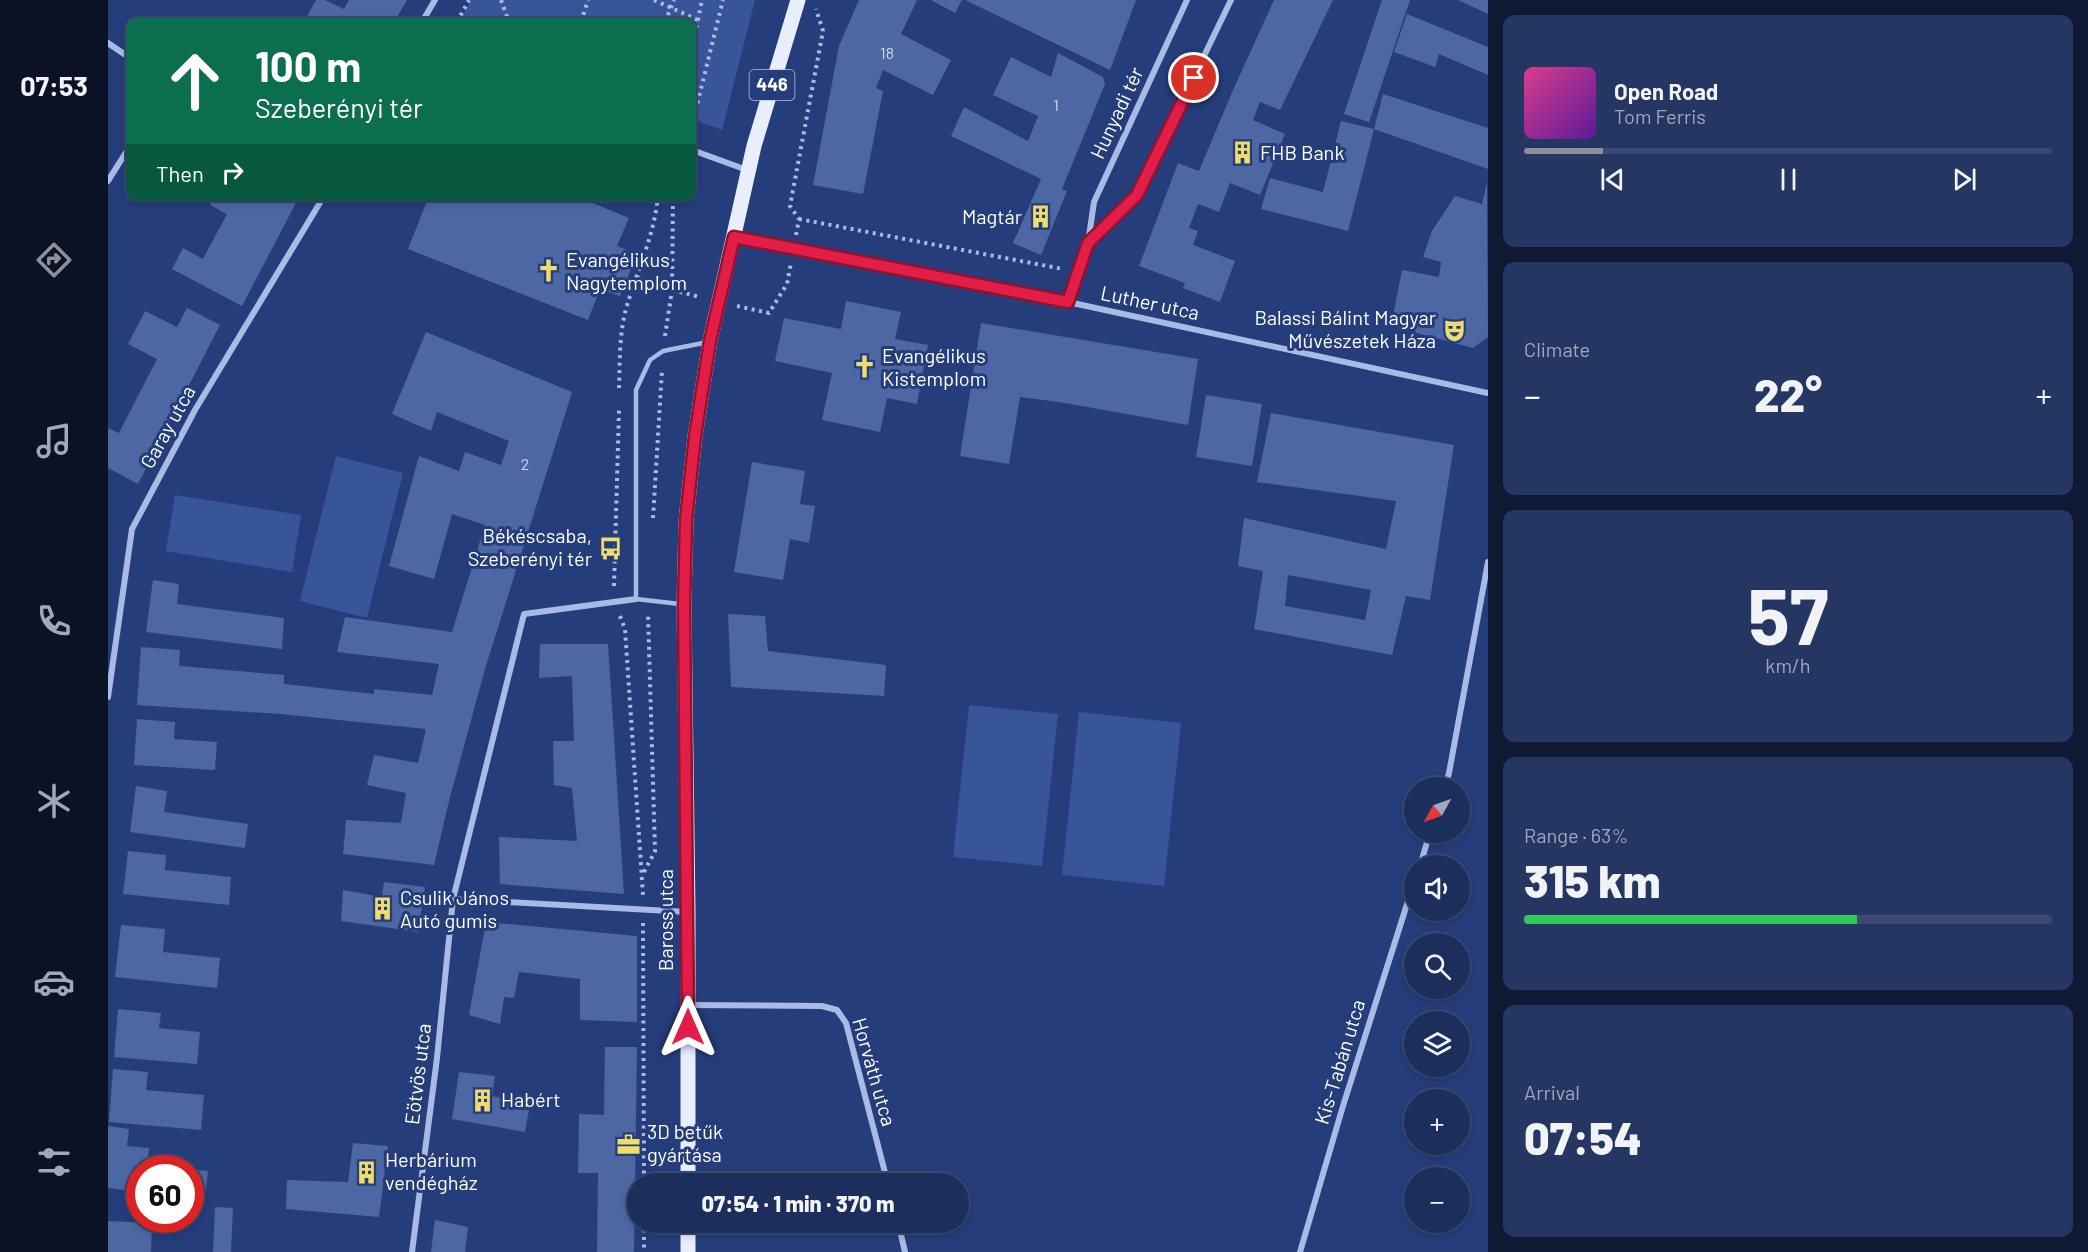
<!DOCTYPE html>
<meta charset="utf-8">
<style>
body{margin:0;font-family:Barlow,sans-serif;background:#253662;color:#f1f3f6;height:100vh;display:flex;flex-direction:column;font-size:22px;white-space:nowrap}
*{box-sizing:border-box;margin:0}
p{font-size:20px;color:#a0a8bb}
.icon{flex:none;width:33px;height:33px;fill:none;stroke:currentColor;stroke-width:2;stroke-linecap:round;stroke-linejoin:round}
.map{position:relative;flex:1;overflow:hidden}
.side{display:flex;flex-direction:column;gap:15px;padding:15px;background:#0f1933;width:600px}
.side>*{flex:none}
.hud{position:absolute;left:18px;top:18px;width:570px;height:183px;border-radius:12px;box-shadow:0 3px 9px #0003,0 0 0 2px #3a4a72;background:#0b6e4f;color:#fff;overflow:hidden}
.needle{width:39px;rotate:230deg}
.controls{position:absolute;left:1296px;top:777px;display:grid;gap:12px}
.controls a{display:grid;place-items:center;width:66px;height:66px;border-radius:50%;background:#1c2e5c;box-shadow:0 3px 9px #0003,0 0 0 2px #3a4a72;font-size:30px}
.speed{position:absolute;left:18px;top:1155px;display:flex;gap:12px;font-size:30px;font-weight:700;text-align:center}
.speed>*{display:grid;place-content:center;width:78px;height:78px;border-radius:50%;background:#1c2e5c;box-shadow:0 3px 9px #0003,0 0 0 2px #3a4a72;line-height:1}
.speed .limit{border:9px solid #d22;background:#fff;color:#111}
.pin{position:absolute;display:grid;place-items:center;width:51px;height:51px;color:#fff;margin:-26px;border:3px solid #fff;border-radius:50%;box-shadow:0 2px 6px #0007}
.me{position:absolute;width:66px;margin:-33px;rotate:0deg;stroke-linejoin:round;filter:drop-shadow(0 0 4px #0008)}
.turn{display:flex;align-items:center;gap:21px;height:126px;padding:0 30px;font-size:27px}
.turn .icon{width:78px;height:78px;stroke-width:2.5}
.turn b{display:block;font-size:42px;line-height:51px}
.then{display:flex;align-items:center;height:57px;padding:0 30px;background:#0003;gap:12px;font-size:22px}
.big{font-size:45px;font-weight:800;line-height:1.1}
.side .widget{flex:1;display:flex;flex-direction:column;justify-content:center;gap:9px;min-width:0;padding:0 21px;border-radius:12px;background:#253662}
.side .dial{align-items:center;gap:0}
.dial b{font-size:78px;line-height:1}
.song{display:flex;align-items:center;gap:18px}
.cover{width:72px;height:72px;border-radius:9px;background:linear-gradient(135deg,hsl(330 70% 55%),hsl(270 70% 35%))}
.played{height:6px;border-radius:3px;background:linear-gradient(90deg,#8c9099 15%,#3a4a72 15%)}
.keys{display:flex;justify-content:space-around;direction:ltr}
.heat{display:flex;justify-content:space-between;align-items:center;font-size:33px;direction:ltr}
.charge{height:9px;border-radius:4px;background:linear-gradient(90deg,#34c759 63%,#3a4a72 0)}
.trip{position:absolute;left:519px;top:1173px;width:342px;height:60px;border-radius:30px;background:#1c2e5c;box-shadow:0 3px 9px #0003,0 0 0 2px #3a4a72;font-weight:800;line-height:60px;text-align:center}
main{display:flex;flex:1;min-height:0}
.tabs{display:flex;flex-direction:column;width:108px;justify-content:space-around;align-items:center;background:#0b1225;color:#a0a8bb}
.tabs .icon{width:42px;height:42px}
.tabs .on{color:#8c9099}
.tabs b{font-size:27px;color:#f1f3f6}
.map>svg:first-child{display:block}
.green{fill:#395599}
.building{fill:#4d67a4;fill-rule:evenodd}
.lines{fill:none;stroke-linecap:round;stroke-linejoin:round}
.path{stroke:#a9bbe4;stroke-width:4;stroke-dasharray:3 4.5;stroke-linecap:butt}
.lane{stroke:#a9bbe4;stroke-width:4.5}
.street{stroke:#a9bbe4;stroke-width:6}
.primary{stroke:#e9eefc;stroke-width:15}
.route-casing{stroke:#92132f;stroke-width:15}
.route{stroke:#e11d48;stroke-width:10}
.labels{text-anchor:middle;stroke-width:6;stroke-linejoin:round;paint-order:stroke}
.number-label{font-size:16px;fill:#d2d9e8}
.shield{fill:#253d7b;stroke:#bec5d7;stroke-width:1.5}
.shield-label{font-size:18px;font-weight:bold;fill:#fff}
.street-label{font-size:20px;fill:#fff;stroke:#253d7b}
.poi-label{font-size:20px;fill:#fff;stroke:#253d7b;text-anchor:start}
</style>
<main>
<nav class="tabs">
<b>07:53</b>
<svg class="icon on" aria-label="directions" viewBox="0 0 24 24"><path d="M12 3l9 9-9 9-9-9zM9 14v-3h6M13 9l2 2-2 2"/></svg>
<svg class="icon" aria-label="music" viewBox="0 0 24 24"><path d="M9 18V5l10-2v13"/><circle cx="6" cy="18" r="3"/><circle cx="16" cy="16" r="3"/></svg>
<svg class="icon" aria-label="phone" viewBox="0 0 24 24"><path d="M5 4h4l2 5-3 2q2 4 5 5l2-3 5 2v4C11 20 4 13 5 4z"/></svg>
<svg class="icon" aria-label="climate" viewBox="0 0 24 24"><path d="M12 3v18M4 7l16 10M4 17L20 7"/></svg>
<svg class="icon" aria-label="car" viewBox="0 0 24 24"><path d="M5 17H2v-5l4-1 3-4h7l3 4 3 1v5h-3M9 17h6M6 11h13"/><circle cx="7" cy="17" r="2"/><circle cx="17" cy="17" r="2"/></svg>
<svg class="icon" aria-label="filters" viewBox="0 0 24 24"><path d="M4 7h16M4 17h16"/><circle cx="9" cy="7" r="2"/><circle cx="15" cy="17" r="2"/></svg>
</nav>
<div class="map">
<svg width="1380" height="1252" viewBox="0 0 1380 1252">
<rect width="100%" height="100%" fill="#253d7b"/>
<path class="green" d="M363,0H647L614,130L584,119V22H351Z
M228,456L295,473L259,618L192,601Z
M67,495L193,515L184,572L58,551Z
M861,705L950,714L934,866L845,857Z
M971,712L1073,723L1056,886L954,875Z"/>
<path class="building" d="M208,0H217L236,9L241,0H299L286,22H196Z
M751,0H809L793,34L843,60L825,95L775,70L768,88L775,91L755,194L705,185L731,46Z
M823,0H854L847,13Z
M857,0H1028L1002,70Z
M1166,0H1225L1172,110L1152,102L1145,120L1177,134L1152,195L1122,183L1111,212L1090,204L1081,228L1090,231L1085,245L1127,261L1112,302L1075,288L1077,283L1031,266L1070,163L1091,171L1125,90Z
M1274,0H1302L1261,122L1236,114Z
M1350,0H1380V14Z
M1299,14L1380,47V75L1331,54L1327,67L1286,52Z
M950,53L995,77L997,84L954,189L959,191L933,255L905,243L933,179L843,136L856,107L920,141L930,116L885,95L903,57L943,77Z
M1275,94L1380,128V169L1266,129Z
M1233,121L1266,129L1240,231L1153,209L1162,178L1215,192Z
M1379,183L1380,337L1365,348L1283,326L1294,270L1331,277L1333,262L1315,257L1324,231L1347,196L1374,204Z
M106,196H186L190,199L134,306L64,269L75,248L95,259L119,214L102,205Z
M321,196H468L521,218L509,246L529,254L512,296L492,289L480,320L300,249Z
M738,301L793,312L787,339L820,345L809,404L779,398L772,432L714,420L724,373L667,361L676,318L733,329Z
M79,308L112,325L30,484L0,468V428L11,433L49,359L20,344L37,311L69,327Z
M873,323L1090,359L1080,425L951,402L912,397L901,464L852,456Z
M318,332L464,392L377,669L341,801L326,865L235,854L238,820L293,823L298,793L259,785L266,755L310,763L318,729L173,714L29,705L33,647L72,650L71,666L176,675V684L266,694V689L324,695L331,664L229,652L237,617L344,632L377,525L344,514L326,579L281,566L311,456L351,471L357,452L393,465L401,441L329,412L323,431L284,414Z
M1098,395L1154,404L1144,466L1088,457Z
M1163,413L1346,445L1322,600L1298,596L1284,655L1146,629L1155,571L1130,566L1136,518L1278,549L1288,501L1149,482ZM1180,575L1263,590L1257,620L1177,606Z
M644,462L697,471L692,504L707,506L701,543L682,539L675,580L626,572Z
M45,580L71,584L69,604L176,618L174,649L38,632Z
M620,614L657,616L660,651L778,665L776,696L623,687Z
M432,644H500L516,894L392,884L391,837L469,841L464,788L446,785L445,741H466L464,676L431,678Z
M29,719L67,722L66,739L109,742L107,770L26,765Z
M28,786L59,791L56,812L140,824L137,848L22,832Z
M20,851L58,855L57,870L123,877L121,905L15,894Z
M276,882L317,887L310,932L233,921L235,890L274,897Z
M378,922L529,936V1022L472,1020V979L411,972L406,998L396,997L392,1024L361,1015Z
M13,925L57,929L55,952L112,958L109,988L7,977Z
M10,1009L53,1013L51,1028L92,1032L89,1064L6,1057Z
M497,1047H529L526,1252H489L490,1173H470L471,1114L496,1115Z
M5,1069L40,1072L38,1090L96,1095L93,1130L1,1122Z
M351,1072L387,1076L384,1096L422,1104L417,1132L344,1119Z
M0,1126L21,1129L19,1146L41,1148L39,1164L64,1168H32V1192L0,1188Z
M245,1143L280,1146L271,1217L178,1209L179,1180L240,1182Z
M82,1169L100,1171L97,1200L82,1198Z
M107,1207L125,1208L123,1252H105Z
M327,1220L360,1227L357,1252H323Z
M0,1221L44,1223L43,1252H0Z"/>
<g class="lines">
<path class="path" d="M393,0L401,22
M546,0L590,20
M349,22L361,0
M473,22L480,0
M557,22L566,0
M584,50L594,0
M584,125L615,0
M691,219L955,269
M688,235L691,219L682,206L715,31L708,9
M529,277L564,290L592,297
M629,306L661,313L679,284L683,263
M557,336L564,290L565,196
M511,388C512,362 511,334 518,309C529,270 546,237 550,196
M545,518L554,370
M506,586L511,410
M512,616L517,629L535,895
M536,872L547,851L540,613
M535,923L536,1184
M536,1222V1252"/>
<path class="lane" d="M572,604L528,599V390L542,360L555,351L600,342"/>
<path class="street" d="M314,22L327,0
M0,43L22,58
M584,150L639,170
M0,181L22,146
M626,237L960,302L1380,393
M980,243L1029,195L1123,0
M960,302L980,243L986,202L1079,0
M0,697L24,529L87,410L216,196
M1337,788L1341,773L1380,562
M1312,866L1322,832
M345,899L416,614L528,599
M580,1005L714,1006L729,1010L738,1023L780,1184
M790,1222L797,1252
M304,1252L329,1058L345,899L579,912
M1192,1252L1235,1106L1306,882"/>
<path class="primary" d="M580,1184V912L576,604L578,520L587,436L602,341L646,146L690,0
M580,1222V1252"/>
</g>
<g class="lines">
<defs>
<path id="route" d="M580,1027L576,604L578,520L587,436L602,341L626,237L960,302L980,243L1029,195L1086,78"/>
</defs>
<use href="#route" class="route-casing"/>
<use href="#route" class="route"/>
</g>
<defs>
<symbol id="building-bare" viewBox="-9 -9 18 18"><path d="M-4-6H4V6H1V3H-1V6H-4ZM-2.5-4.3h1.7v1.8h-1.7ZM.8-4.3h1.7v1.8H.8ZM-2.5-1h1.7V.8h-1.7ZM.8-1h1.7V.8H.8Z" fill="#eedd6e" stroke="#253d7b" stroke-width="2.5" paint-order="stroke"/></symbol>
<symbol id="church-bare" viewBox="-9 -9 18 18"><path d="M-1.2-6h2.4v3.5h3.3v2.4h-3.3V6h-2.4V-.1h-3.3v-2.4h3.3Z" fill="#eedd6e" stroke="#253d7b" stroke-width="2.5" paint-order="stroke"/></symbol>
<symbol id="theatre-bare" viewBox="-9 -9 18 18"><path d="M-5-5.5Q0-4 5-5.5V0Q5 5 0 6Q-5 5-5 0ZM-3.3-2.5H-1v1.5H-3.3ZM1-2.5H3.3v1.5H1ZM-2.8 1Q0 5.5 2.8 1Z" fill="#eedd6e" stroke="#253d7b" stroke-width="2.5" paint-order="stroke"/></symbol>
<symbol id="bus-bare" viewBox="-9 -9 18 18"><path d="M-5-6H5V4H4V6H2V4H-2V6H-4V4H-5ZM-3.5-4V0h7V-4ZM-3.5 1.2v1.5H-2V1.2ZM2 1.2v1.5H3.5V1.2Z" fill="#eedd6e" stroke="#253d7b" stroke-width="2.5" paint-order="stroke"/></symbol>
<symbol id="office-bare" viewBox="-9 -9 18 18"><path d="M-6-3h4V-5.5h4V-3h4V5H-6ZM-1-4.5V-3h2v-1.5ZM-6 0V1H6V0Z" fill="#eedd6e" stroke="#253d7b" stroke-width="2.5" paint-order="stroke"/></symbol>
</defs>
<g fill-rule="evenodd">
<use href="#building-bare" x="1118" y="136" width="33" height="33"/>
<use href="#building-bare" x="916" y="200" width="33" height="33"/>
<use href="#church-bare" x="424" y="254" width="33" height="33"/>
<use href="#theatre-bare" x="1330" y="314" width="33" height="33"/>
<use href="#church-bare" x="740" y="350" width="33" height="33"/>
<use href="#bus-bare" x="486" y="532" width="33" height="33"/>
<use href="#building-bare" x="258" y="892" width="33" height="33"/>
<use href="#building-bare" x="358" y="1084" width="33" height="33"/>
<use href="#office-bare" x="504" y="1128" width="33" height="33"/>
<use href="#building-bare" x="242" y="1156" width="33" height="33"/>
</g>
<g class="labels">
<g class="number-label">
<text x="779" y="59">18</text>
<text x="948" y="111">1</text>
<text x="417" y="470">2</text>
</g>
<rect class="shield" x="641.5" y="70" width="45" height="30" rx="4.5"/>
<g class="shield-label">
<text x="664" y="91">446</text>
</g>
<g class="street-label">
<text transform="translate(1009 113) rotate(-65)" y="7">Hunyadi tér</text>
<text transform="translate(1042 303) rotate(12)" y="7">Luther utca</text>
<text transform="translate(60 427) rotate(-61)" y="7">Garay utca</text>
<text transform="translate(558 920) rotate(-90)" y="7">Baross utca</text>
<text transform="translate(1232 1062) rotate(-73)" y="7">Kis-Tabán utca</text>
<text transform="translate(766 1072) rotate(74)" y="7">Horváth utca</text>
<text transform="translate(310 1074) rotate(-83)" y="7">Eötvös utca</text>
</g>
<g class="poi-label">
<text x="1152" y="160">FHB Bank</text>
<text x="914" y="224" text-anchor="end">Magtár</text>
<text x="458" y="267">Evangélikus<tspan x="458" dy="23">Nagytemplom</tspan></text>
<text x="1328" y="325" text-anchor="end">Balassi Bálint Magyar<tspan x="1328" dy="23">Művészetek Háza</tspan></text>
<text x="774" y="363">Evangélikus<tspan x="774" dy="23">Kistemplom</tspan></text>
<text x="484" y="543" text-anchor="end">Békéscsaba,<tspan x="484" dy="23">Szeberényi tér</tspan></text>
<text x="292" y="905">Csulik János<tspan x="292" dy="23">Autó gumis</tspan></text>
<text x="393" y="1107">Habért</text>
<text x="539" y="1139">3D betűk<tspan x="539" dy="23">gyártása</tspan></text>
<text x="277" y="1167">Herbárium<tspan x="277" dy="23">vendégház</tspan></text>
</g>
</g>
</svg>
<div class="controls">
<a><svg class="needle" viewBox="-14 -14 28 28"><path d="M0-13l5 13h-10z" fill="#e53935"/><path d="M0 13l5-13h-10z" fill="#a0a8bb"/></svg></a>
<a><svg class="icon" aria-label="sound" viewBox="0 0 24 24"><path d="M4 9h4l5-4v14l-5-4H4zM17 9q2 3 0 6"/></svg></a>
<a><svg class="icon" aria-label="search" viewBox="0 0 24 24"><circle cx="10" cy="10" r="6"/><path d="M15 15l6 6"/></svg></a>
<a><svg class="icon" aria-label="layers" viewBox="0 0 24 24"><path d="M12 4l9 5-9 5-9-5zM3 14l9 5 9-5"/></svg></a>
<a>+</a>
<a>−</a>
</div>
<div class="speed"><div class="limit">60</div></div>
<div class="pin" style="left:1086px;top:78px;background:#d93025"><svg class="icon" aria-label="arrive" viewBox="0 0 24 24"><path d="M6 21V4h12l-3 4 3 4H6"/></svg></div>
<svg class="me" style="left:580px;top:1027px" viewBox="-20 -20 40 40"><path d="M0-17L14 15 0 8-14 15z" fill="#e11d48" stroke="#fff" stroke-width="4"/></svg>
<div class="trip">07:54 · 1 min · 370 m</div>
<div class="hud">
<div class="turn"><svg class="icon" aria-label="ahead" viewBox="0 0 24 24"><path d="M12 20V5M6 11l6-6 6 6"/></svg><div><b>100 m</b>Szeberényi tér</div></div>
<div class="then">Then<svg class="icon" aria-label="right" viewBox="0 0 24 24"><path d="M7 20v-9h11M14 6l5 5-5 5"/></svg></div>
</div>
</div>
<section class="side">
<div class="widget">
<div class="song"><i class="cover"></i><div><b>Open Road</b><p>Tom Ferris</p></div></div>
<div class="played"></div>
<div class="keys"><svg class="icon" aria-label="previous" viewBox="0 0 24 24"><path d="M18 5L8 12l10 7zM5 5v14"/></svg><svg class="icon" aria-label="pause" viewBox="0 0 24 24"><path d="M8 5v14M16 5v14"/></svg><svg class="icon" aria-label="next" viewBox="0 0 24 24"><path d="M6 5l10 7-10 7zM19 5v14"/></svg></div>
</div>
<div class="widget"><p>Climate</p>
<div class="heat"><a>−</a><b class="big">22°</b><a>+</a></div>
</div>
<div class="widget dial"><b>57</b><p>km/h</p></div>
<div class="widget"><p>Range · 63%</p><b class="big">315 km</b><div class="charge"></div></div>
<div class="widget"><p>Arrival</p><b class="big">07:54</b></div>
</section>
</main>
